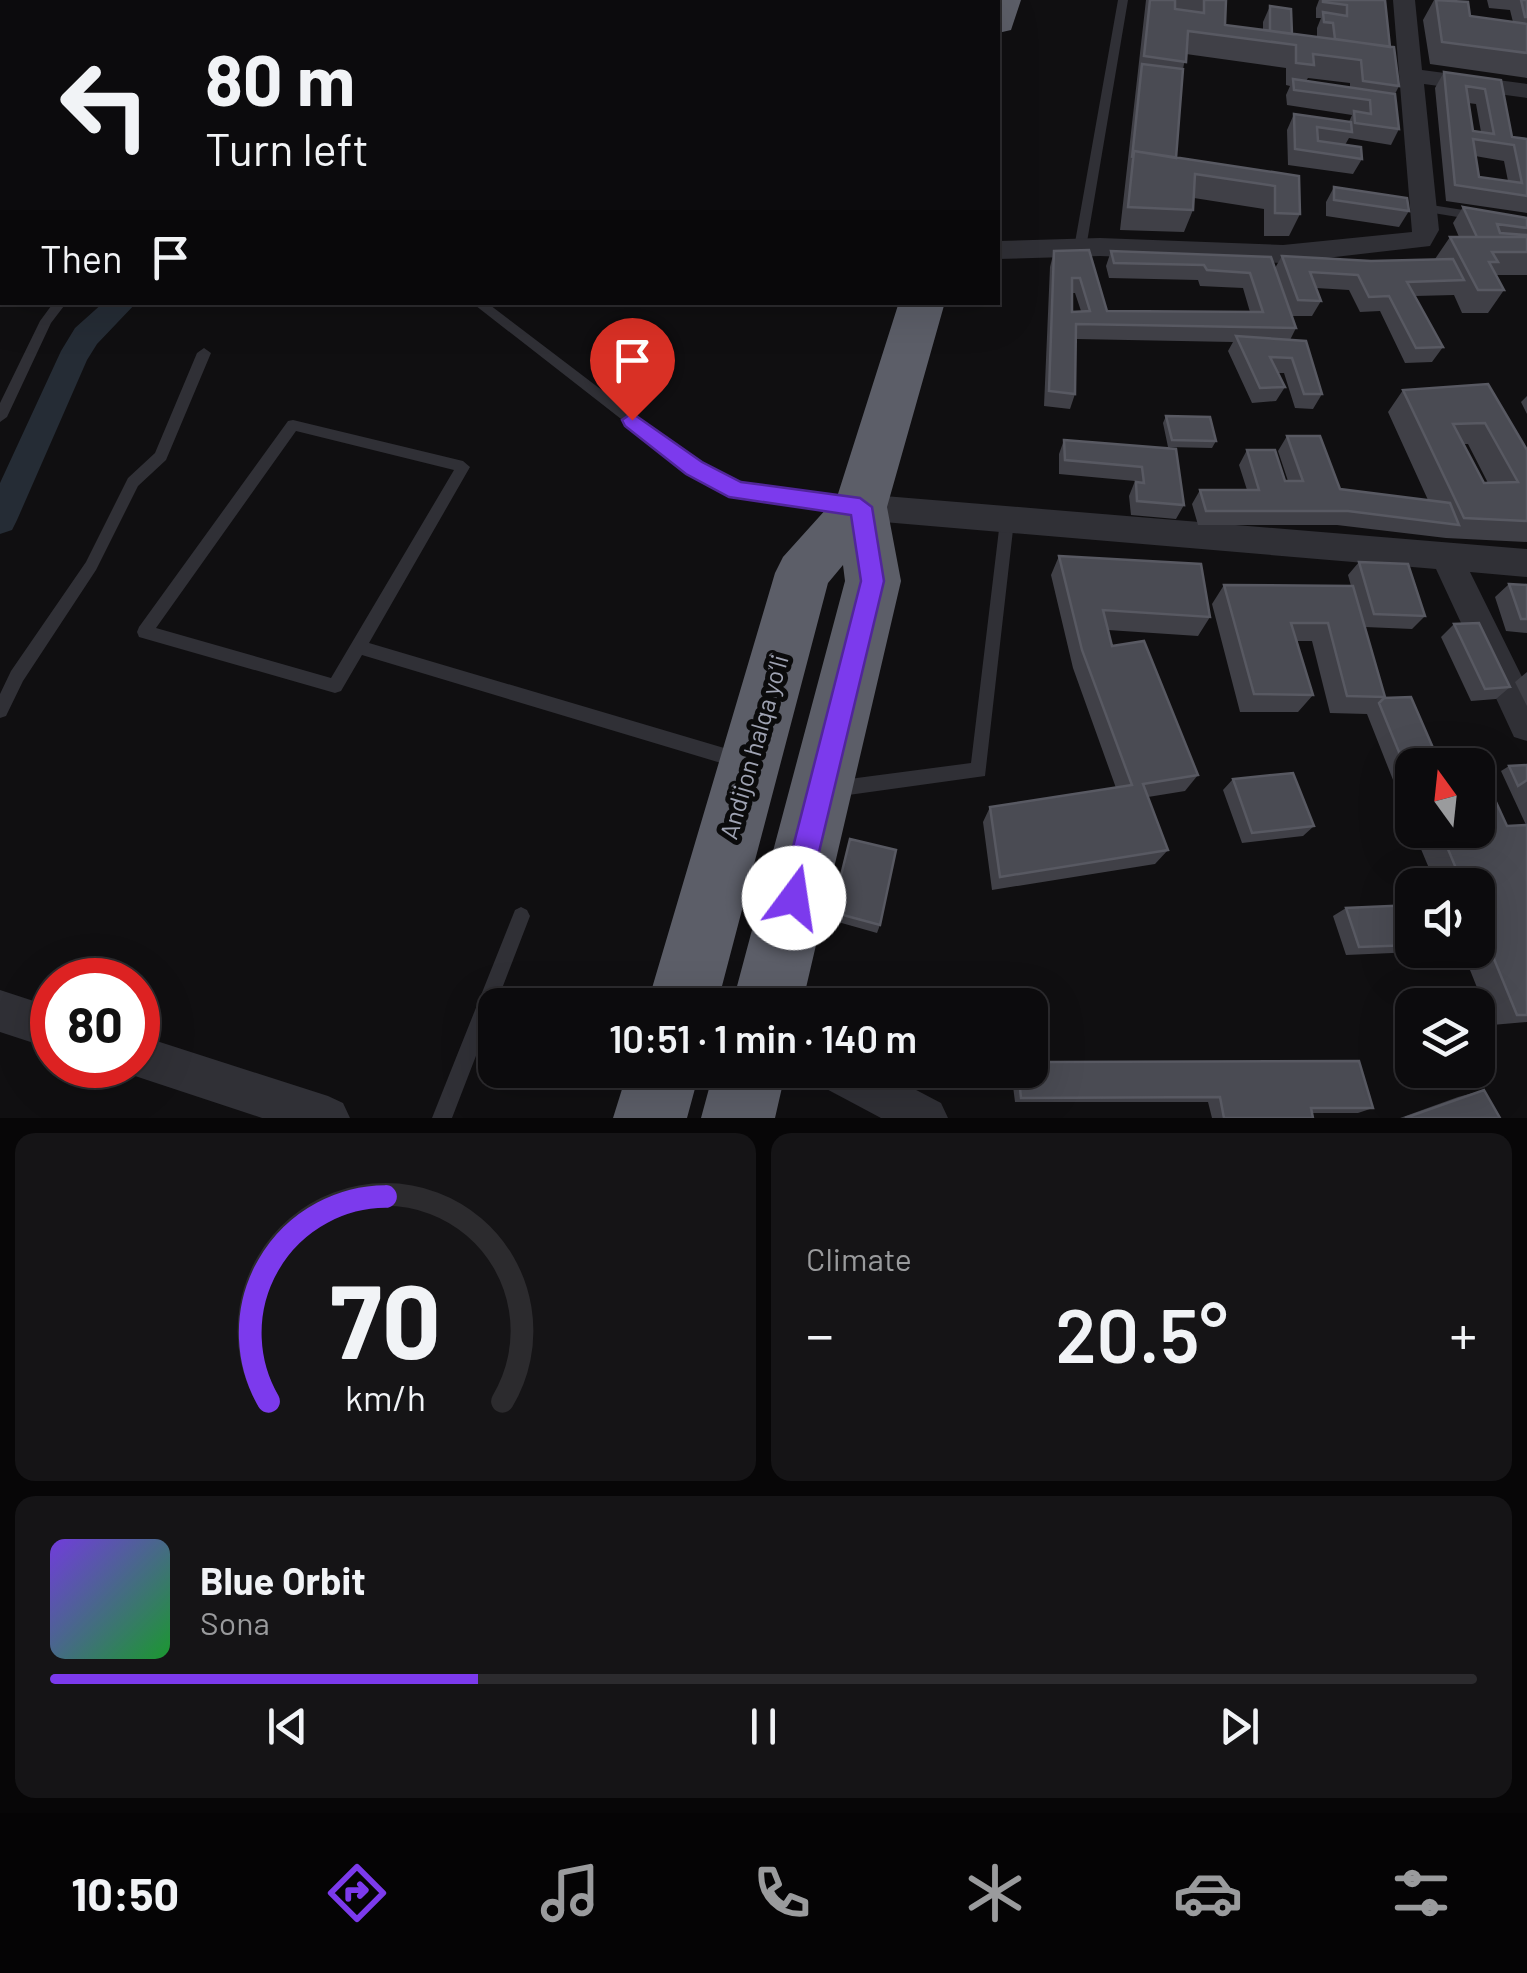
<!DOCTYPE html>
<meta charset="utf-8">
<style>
body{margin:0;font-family:Barlow,sans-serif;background:#151416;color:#f1f3f6;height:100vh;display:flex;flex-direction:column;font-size:38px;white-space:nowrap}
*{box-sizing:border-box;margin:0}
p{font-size:32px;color:#9a9b9d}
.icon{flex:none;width:55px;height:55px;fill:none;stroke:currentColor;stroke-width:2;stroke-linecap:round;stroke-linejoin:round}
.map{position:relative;height:1118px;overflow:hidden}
.sheet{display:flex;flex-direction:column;gap:15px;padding:15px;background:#070607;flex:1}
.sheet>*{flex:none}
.banner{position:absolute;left:0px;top:0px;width:1000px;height:305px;box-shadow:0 10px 40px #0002,0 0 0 2px #2c2b2e;background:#0c0b0d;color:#f1f3f6;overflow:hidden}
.needle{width:65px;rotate:345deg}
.fabs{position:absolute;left:1395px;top:748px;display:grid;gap:20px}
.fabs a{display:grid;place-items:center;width:100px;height:100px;border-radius:20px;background:#0c0b0d;box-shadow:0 10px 40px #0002,0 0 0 2px #2c2b2e;font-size:50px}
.speed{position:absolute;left:30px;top:958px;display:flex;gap:20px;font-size:50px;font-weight:700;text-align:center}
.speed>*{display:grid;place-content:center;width:130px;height:130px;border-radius:50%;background:#0c0b0d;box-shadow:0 10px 40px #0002,0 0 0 2px #2c2b2e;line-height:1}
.speed .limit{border:15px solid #d22;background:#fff;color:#111}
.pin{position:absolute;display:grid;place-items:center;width:85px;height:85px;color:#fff;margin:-102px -42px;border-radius:50% 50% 50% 0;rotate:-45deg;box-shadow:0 0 10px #0007}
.pin .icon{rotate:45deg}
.me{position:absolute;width:110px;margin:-55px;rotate:14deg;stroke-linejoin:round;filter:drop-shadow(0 0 8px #0008)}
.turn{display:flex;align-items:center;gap:35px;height:210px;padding:0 40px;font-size:45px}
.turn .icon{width:130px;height:130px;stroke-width:2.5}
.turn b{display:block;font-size:70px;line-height:85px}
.then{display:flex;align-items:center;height:95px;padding:0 40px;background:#0003;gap:20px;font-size:38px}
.big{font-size:75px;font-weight:600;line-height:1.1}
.sheet .tile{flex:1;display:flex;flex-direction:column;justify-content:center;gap:15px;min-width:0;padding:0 35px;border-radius:20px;background:#151416}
.sheet .dial{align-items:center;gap:0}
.dial svg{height:260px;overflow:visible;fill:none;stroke:#2c2b2e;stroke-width:7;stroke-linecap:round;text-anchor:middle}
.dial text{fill:#f1f3f6;stroke:none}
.song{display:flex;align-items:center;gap:30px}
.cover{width:120px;height:120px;border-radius:15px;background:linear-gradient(135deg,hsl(260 70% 55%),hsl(130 70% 35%))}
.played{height:10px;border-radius:5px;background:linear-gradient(90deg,#7c3aed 30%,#2c2b2e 30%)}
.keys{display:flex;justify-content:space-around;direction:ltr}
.heat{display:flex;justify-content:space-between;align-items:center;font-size:55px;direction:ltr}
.sheet .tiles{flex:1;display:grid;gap:15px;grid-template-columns:1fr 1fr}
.tile:last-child{grid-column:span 2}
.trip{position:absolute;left:478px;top:988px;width:570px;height:100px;border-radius:20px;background:#0c0b0d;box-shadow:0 10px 40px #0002,0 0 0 2px #2c2b2e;font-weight:600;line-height:100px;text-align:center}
.tabs{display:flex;height:160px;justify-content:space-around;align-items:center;background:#050405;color:#9a9b9d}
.tabs .icon{width:70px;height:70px}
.tabs .on{color:#7c3aed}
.tabs b{font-size:45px;color:#f1f3f6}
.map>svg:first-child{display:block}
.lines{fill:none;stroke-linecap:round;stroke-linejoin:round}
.canal{fill:#252c35;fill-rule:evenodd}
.lane{fill:#303036;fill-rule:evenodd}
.street{fill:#303036;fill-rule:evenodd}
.highway{fill:#5c5e68;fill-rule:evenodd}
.wall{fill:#404047;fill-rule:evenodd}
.building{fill:#4a4b53;stroke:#585962;stroke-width:2.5;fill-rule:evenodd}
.route{fill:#7c3aed;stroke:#51269a;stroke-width:2.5}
.labels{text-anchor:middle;stroke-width:10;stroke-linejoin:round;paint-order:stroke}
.street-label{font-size:25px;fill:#9fa3b3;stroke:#0b0b0c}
</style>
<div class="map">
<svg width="1527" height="1118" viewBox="0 0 1527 1118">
<rect width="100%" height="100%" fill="#100f11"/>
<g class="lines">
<path class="canal" d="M104,302H137L97,344L87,360L17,520L12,530L0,534V483L61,351L75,328Z"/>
<path class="lane" d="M462,0H475L473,2H461Z
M599,0H609L608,2H598Z
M839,0H849L848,2H838Z
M1118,0H1128L1086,248L1080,252L1074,248Z
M1425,204L1476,212L1482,216L1476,220L1421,211V205Z
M54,302H67L51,323L7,417L0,422V403L40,321Z
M471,302H486L699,464L740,486L847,500L852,502L854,506L852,510L847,512L737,497L689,472Z
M204,348L211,353L166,460L138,486L96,570L23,681L6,716L0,718V694L11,671L86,562L128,478L155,453L197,353Z
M293,420L463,461L470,467L369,643L741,753L747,755L749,761L747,767L741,769L362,655L341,691L335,693L139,637L137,632L139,627L288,421ZM296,431L454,470L331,678L156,628Z
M1007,515L1012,517L1014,521L985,776L834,797L828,795L825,789L828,783L834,781L971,763L1000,521L1002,517Z
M521,907L527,910L530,916L452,1118H432L515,910Z"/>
<path class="street" d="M1393,0H1415L1422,70L1527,84V98L1424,84L1439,230L1430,246L1283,263L1100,256L998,259V241L1100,238L1283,245L1412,232Z
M860,494L1527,549V577L1470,572L1527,687V741L1514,737L1436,569L860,520L849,516L844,507L849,498Z
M0,990L52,1007V1049L0,1032Z
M138,1035L328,1096L343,1103L350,1118H262L138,1077L123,1071L120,1065H138Z
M813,1070H878L941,1103L948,1118H881L819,1085Z"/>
<path class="highway" d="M985,0H1021L1011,30L998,33V2Z
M899,302H945L887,507L901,581L802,1005H732L845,581L843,565L828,583L717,1005H647L775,573L783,557L837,497Z
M628,1070H700L687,1118H613Z
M714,1070H786L775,1118H701Z"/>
</g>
<path class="wall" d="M1146,0H1226L1225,25L1263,30V22L1270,6L1292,34L1317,37V28L1321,18H1316V8L1319,0H1385L1390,47L1399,86L1395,94L1399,129L1391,145L1349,138L1345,145L1362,159L1353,174L1288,165L1287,130L1294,114L1349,122L1352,115L1287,105L1286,95L1290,86L1286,85V68L1186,54L1183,69L1176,158L1299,176L1300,214L1289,236H1264V209L1194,198L1193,210L1184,232L1120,230ZM1308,78L1350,83V87L1306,81Z
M1431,0H1455L1470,16L1513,22L1510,10L1489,8L1487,0H1527V78L1430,64L1423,20L1434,0Z
M1444,72L1501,80L1512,137L1527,139V213L1446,201L1435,88ZM1468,103L1476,104L1481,132L1473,131ZM1475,156L1504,161L1508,181L1479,177Z
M1334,187L1409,211L1399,227L1326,216V202Z
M1463,207L1527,218V275H1495L1504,290L1488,313H1462L1454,295L1415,296L1443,347L1432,362L1405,363L1380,311L1360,312L1349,290L1316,288L1321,301L1312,316H1292L1296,328L1290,340L1322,394L1313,409L1295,408L1284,373H1278L1285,387L1276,401L1252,403L1228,351L1233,342L1076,339L1075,394L1070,409L1044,406L1050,267L1054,251L1089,250L1107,311L1250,312L1243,288L1200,286L1198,280L1109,278L1106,266L1111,251L1275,268L1282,256L1371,261L1435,259L1450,237H1459L1453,223ZM1072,293H1075L1081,311L1072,312Z
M1488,384L1527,450V542L1446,538L1337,525H1198L1192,504L1200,490H1247L1239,465L1247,450L1285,481H1288L1278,451L1287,436L1340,489L1428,500L1388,412L1403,390ZM1464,444H1468L1488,483H1484Z
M1527,396V414L1521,402Z
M1166,416L1216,441L1212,448L1168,447L1163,423Z
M1064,440L1176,449L1184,505L1176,519L1131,515L1129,496L1135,481L1059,474V454Z
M1059,556L1210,617L1198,636L1108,630L1112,646L1198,775L1185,791L1148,797L1168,850L1155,864L992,890L983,822L990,807L1116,788L1073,668L1051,575Z
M1359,562L1425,616L1412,629L1365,627L1385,697L1412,765V828L1367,714L1330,713L1312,641H1297L1313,695L1298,712H1240L1212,604L1224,585L1351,586L1348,575Z
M1509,584L1527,585V633L1506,631L1495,597Z
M1454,624L1510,687L1496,699L1471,701L1441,637Z
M1527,672V706L1515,682Z
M1527,765V1022L1492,1025L1462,950L1346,955L1333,916L1346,908L1412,905V950H1478V885H1436L1413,830H1478L1526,825L1501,771L1509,766Z
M1233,779L1314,826L1303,836L1242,843L1223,790Z
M850,839L880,925L877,933L831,920Z
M1009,996H1038L1047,1062L1359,1061L1373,1108L1358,1113H1312L1313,1118H1212L1208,1102H1015L1011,1070H1030V1005H1003V1003Z
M1484,1090L1500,1118H1400L1458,1097Z"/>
<path class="building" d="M1150,0H1175V9L1204,13V0H1226L1225,25L1394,47L1399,86L1363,81L1361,60L1313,54L1314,65L1296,63V45L1188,31L1186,62L1144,56Z
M1323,0H1385L1390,47L1335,39L1333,23L1324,22L1323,12L1347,16V5L1323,2Z
M1436,0L1468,2L1470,16L1527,24V53L1442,42Z
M1521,0H1527V17H1525Z
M1270,6L1291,9L1292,34L1270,31Z
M1142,64L1183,69L1176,158L1134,151L1132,158Z
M1444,72L1501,80L1512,137L1527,139V196L1455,185ZM1466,86L1485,89L1494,134L1473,131ZM1473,139L1514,145L1522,183L1479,177Z
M1293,79L1395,94L1399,129L1355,123L1354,111L1371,114L1370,100L1294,90Z
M1294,114L1351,122L1352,132L1317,127L1318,141L1361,147L1362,159L1295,149Z
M1134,151L1299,176L1300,214L1275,213V186L1195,174L1193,210L1128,207Z
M1334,187L1407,198L1409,211L1334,200Z
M1463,207L1527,218V228L1497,224L1500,233L1527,235V237H1477Z
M1450,237H1527V252H1492L1498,262H1489L1504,290H1478Z
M1089,250L1107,311L1263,312L1250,273L1207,270L1204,265L1114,263L1111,251L1271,257L1296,328L1076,324L1075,394L1049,391L1054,251ZM1072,278H1080L1090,311L1072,312Z
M1282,256L1371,261L1453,259L1464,280L1407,282L1443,347L1416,348L1389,296L1369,297L1358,275L1310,272L1321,301L1298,300Z
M1236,336L1306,341L1322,394H1304L1292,358L1270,357L1285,387L1260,388Z
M1488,384L1527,450V521L1464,518L1403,390ZM1485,423L1518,482L1484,483L1453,424Z
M1166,416L1210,417L1216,441L1172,440Z
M1287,436H1320L1340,489L1450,503L1459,525L1348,511H1206L1200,490H1259L1247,450H1275L1285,481H1303Z
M1064,440L1176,449L1184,505L1137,501L1136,482L1144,483L1142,467L1065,460Z
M1059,556L1201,564L1210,617L1103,610L1112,646L1144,641L1198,775L1143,784L1168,850L1000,877L990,807L1132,785L1082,650Z
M1359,562L1408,564L1425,616L1374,614Z
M1509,584L1527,585V619H1521Z
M1224,585L1353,586L1385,697L1347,696L1328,623H1291L1313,695L1254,694Z
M1479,623L1510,687L1485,689L1454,624Z
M1411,697L1440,764L1469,763L1470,765H1412V784L1379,703L1384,698Z
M1527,765V780L1518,786L1509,766Z
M1293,773L1314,826L1252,833L1233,779Z
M1485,778L1507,826L1527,825V1015H1517L1478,920V885H1463L1440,830H1478V779Z
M850,839L896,850L880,925L832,912Z
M1412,905V945L1359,947L1346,908Z
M1009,996H1038L1047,1062L1359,1061L1373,1108H1311L1313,1118H1224L1220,1097L1021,1098L1018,1070H1030V1005H1010Z
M1484,1090L1500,1118H1405Z"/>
<path class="route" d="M632,413L702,462L741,482L860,498L872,507L884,581L808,898L803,908L794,912L784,908L780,898L861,581L851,515L729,497L686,474L625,426L622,420Z"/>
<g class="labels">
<g class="street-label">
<text transform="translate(754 747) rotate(-74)" y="9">Andijon halqa yo‘li</text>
</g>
</g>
</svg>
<div class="fabs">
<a><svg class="needle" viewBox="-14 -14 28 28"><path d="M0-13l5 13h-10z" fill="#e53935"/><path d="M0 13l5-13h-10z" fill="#9a9b9d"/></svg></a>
<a><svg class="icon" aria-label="sound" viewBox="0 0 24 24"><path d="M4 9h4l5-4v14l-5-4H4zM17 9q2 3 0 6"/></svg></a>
<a><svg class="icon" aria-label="layers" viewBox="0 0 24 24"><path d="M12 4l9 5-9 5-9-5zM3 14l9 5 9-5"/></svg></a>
</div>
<div class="speed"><div class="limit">80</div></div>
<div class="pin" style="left:632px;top:420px;background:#d93025"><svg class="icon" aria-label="arrive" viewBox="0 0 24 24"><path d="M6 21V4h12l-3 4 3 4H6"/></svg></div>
<svg class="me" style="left:794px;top:898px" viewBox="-20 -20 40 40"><circle r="19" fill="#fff"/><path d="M0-13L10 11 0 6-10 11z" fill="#7c3aed"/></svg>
<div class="trip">10:51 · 1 min · 140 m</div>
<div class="banner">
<div class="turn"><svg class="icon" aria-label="left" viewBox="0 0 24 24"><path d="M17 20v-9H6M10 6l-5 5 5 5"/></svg><div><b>80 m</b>Turn left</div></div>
<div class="then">Then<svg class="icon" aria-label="arrive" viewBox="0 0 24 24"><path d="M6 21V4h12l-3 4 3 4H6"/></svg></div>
</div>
</div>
<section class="sheet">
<div class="tiles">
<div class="tile dial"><svg viewBox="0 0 100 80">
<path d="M14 69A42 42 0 1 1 86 69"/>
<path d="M14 69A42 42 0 0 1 50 6" stroke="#7c3aed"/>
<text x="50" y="56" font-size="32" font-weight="700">70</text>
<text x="50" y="72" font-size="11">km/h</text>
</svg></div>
<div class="tile"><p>Climate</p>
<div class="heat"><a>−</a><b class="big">20.5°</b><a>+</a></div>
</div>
<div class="tile">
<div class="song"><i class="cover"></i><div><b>Blue Orbit</b><p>Sona</p></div></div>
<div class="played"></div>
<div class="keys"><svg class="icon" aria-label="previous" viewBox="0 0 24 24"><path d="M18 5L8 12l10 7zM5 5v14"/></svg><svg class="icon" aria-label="pause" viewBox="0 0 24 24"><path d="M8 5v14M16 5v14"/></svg><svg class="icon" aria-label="next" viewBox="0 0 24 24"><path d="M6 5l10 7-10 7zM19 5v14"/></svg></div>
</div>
</div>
</section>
<nav class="tabs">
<b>10:50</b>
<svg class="icon on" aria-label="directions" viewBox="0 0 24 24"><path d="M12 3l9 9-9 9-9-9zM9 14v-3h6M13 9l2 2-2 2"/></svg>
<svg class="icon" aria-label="music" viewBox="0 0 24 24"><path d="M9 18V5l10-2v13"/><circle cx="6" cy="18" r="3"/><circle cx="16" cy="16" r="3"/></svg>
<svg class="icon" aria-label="phone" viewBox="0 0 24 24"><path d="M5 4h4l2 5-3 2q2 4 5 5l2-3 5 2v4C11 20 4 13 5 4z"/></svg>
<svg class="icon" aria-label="climate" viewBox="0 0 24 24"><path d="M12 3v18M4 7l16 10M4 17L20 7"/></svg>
<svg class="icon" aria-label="car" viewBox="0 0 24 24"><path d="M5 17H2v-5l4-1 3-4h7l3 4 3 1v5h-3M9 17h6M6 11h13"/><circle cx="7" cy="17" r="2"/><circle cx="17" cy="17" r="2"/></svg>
<svg class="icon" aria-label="filters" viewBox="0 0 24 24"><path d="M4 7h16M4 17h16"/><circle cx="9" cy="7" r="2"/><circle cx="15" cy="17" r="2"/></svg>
</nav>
